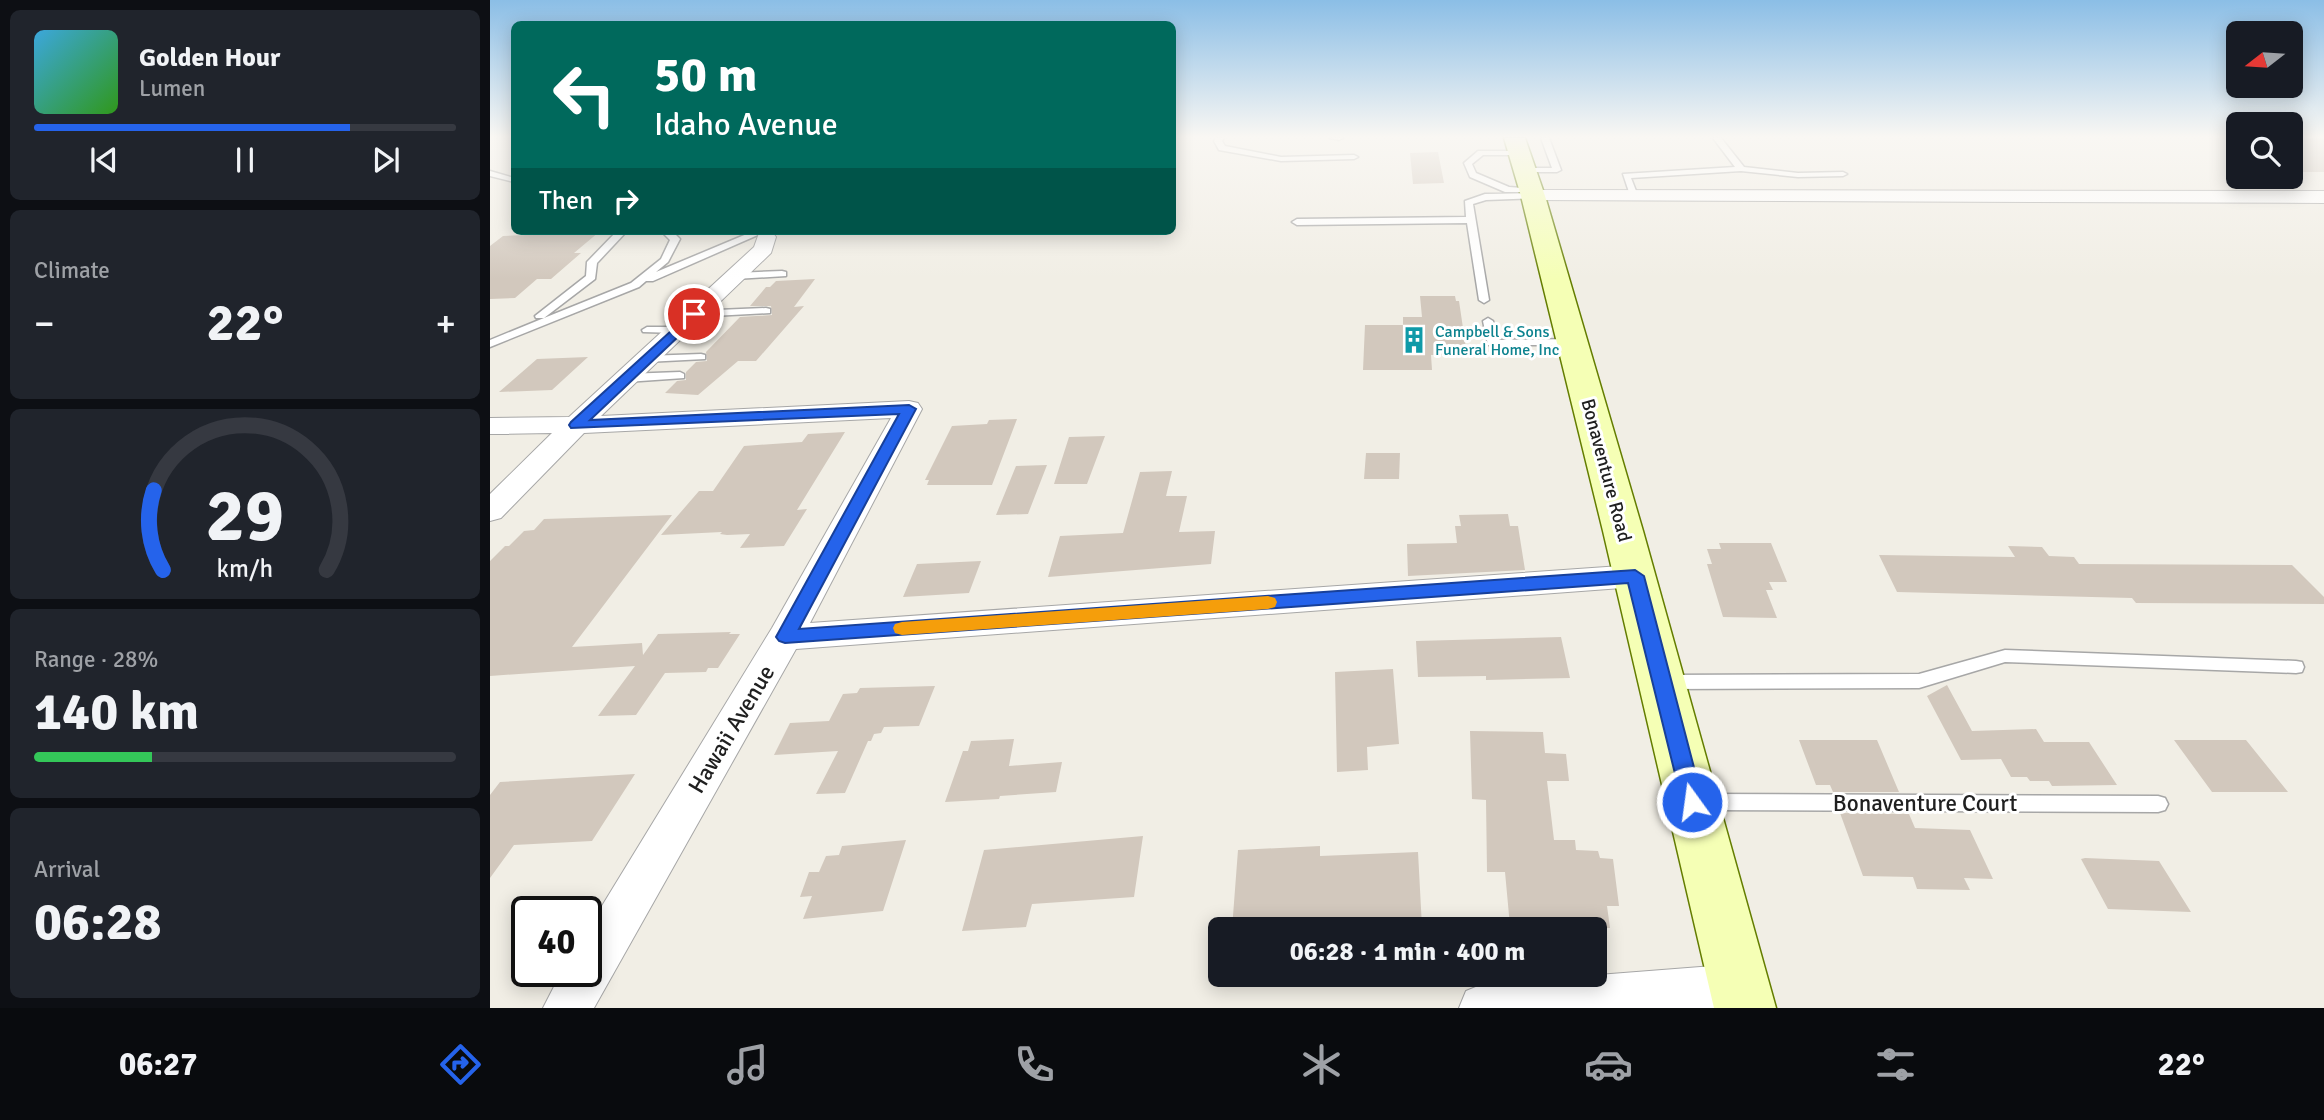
<!DOCTYPE html>
<meta charset="utf-8">
<style>
body{margin:0;font-family:Signika,sans-serif;background:#20242c;color:#f1f3f6;height:100vh;display:flex;flex-direction:column;font-size:26px;white-space:nowrap}
*{box-sizing:border-box;margin:0}
p{font-size:23px;color:#9ea1a6}
.icon{flex:none;width:38px;height:38px;fill:none;stroke:currentColor;stroke-width:2;stroke-linecap:round;stroke-linejoin:round}
.map{position:relative;flex:1;overflow:hidden}
.details{display:flex;flex-direction:column;gap:10px;padding:10px;background:#0d0f14;width:490px}
.details>*{flex:none}
.guide{position:absolute;left:21px;top:21px;width:665px;height:214px;border-radius:10px;box-shadow:0 4px 18px #0003;background:#00695c;color:#fff;overflow:hidden}
.needle{width:46px;rotate:253deg}
.controls{position:absolute;left:1736px;top:21px;display:grid;gap:14px}
.controls a{display:grid;place-items:center;width:77px;height:77px;border-radius:10px;background:#171b24;box-shadow:0 4px 18px #0003;font-size:35px}
.speed{position:absolute;left:21px;top:896px;display:flex;gap:14px;font-size:35px;font-weight:700;text-align:center}
.speed>*{display:grid;place-content:center;width:91px;height:91px;border-radius:50%;background:#171b24;box-shadow:0 4px 18px #0003;line-height:1}
.speed .limit{border:4px solid #111;border-radius:10px;background:#fff;color:#111}
.pin{position:absolute;display:grid;place-items:center;width:60px;height:60px;color:#fff;margin:-30px;border:4px solid #fff;border-radius:50%;box-shadow:0 2px 7px #0007}
.me{position:absolute;width:77px;margin:-38px;rotate:346deg;stroke-linejoin:round;filter:drop-shadow(0 0 5px #0008)}
.turn{display:flex;align-items:center;gap:24px;height:147px;padding:0 28px;font-size:32px}
.turn .icon{width:91px;height:91px;stroke-width:2.5}
.turn b{display:block;font-size:49px;line-height:60px}
.then{display:flex;align-items:center;height:66px;padding:0 28px;background:#0003;gap:14px;font-size:26px}
.big{font-size:52px;font-weight:800;line-height:1.1}
.details .widget{flex:1;display:flex;flex-direction:column;justify-content:center;gap:10px;min-width:0;padding:0 24px;border-radius:10px;background:#20242c}
.details .dial{align-items:center;gap:0}
.dial svg{height:182px;overflow:visible;fill:none;stroke:#363941;stroke-width:7;stroke-linecap:round;text-anchor:middle}
.dial text{fill:#f1f3f6;stroke:none}
.song{display:flex;align-items:center;gap:21px}
.cover{width:84px;height:84px;border-radius:10px;background:linear-gradient(135deg,hsl(200 70% 55%),hsl(110 70% 35%))}
.played{height:7px;border-radius:4px;background:linear-gradient(90deg,#2563eb 75%,#363941 75%)}
.keys{display:flex;justify-content:space-around;direction:ltr}
.heat{display:flex;justify-content:space-between;align-items:center;font-size:38px;direction:ltr}
.charge{height:10px;border-radius:5px;background:linear-gradient(90deg,#34c759 28%,#363941 0)}
.trip{position:absolute;left:718px;top:917px;width:399px;height:70px;border-radius:10px;background:#171b24;box-shadow:0 4px 18px #0003;font-weight:800;line-height:70px;text-align:center}
.tab-bar{display:flex;height:112px;justify-content:space-around;align-items:center;background:#090b0e;color:#9ea1a6}
.tab-bar .icon{width:49px;height:49px}
.tab-bar .current{color:#2563eb}
.tab-bar b{font-size:32px;color:#f1f3f6}
main{display:flex;flex:1;min-height:0}
.map>svg:first-child{display:block}
.building{fill:#d2c8bd}
.lines{fill:none;stroke-linecap:round;stroke-linejoin:round}
.lane-casing{stroke:#a7a7a7;stroke-width:3}
.street-casing{stroke:#a7a7a7;stroke-width:2}
.secondary-casing{stroke:#647d00;stroke-width:3}
.lane{fill:#fff;fill-rule:evenodd}
.street{fill:#fff;fill-rule:evenodd}
.secondary{fill:#f5ffb5;fill-rule:evenodd}
.route{fill:#2563eb;stroke:#184099;stroke-width:2}
.slow{fill:#f59e0b}
.labels{text-anchor:middle;stroke-width:6;stroke-linejoin:round;paint-order:stroke}
.far-culture-label{font-size:16px;fill:#0d838f;stroke:#fff;text-anchor:start}
.street-label{font-size:19px;fill:#202020;stroke:#fff}
.near-street-label{font-size:23px;fill:#202020;stroke:#fff}
</style>
<main>
<section class="details">
<div class="widget">
<div class="song"><i class="cover"></i><div><b>Golden Hour</b><p>Lumen</p></div></div>
<div class="played"></div>
<div class="keys"><svg class="icon" aria-label="previous" viewBox="0 0 24 24"><path d="M18 5L8 12l10 7zM5 5v14"/></svg><svg class="icon" aria-label="pause" viewBox="0 0 24 24"><path d="M8 5v14M16 5v14"/></svg><svg class="icon" aria-label="next" viewBox="0 0 24 24"><path d="M6 5l10 7-10 7zM19 5v14"/></svg></div>
</div>
<div class="widget"><p>Climate</p>
<div class="heat"><a>−</a><b class="big">22°</b><a>+</a></div>
</div>
<div class="widget dial"><svg viewBox="0 0 100 80">
<path d="M14 69A42 42 0 1 1 86 69"/>
<path d="M14 69A42 42 0 0 1 10 34" stroke="#2563eb"/>
<text x="50" y="56" font-size="32" font-weight="700">29</text>
<text x="50" y="72" font-size="11">km/h</text>
</svg></div>
<div class="widget"><p>Range · 28%</p><b class="big">140 km</b><div class="charge"></div></div>
<div class="widget"><p>Arrival</p><b class="big">06:28</b></div>
</section>
<div class="map">
<svg width="1834" height="1008" viewBox="0 0 1834 1008">
<rect width="100%" height="100%" fill="#f1eee5"/>
<path class="building" d="M1801,138H1834V172H1801Z
M948,152L954,183L923,184L920,153Z
M109,232L84,253H91L61,279H47L25,298L0,299V246L13,236Z
M325,279L304,307L314,306L266,361H248L208,395L175,393L187,381L196,380V372L206,362L217,361L216,352L250,317L282,315L281,306H260L276,287H280L286,281Z
M930,296H965L966,301H969L977,355H941L942,370H873L875,325H913V317H932Z
M98,357L62,390L9,392L47,359Z
M527,419L502,485H437L439,480H435L462,426L497,424L499,420Z
M355,432L307,510L317,509L294,546L250,548L260,534L237,535L230,534L232,532L171,535L209,491H223L254,446L312,442L318,434Z
M615,436L597,484H564L579,437Z
M876,453H910L909,479H874Z
M557,465L538,514L506,515L526,466Z
M682,471L676,496H697L689,532L725,531L721,564L558,577L570,536L633,533L650,472Z
M1018,514L1020,526H1028L1035,570L918,576L917,544L967,543L965,526H971L969,515Z
M182,515L82,647L152,643L153,655L168,634L241,632L239,634H250L228,668H218L216,672L175,673L146,715L108,716L145,666L0,676V561L15,546H19L34,531L44,530L54,519Z
M1229,543H1281L1297,582H1279L1283,590H1276L1287,618L1233,617L1217,564H1222L1217,549H1231Z
M1518,546L1552,547L1559,556L1584,557L1589,564L1802,565L1834,597V604L1646,603L1642,598L1407,592L1389,555L1525,557Z
M491,561L479,593L413,597L427,564Z
M1071,637L1080,678L996,680V676L928,677L926,641Z
M903,669L909,744L877,747L878,770L847,772L845,672Z
M1457,685L1482,731L1546,729L1554,742H1599L1627,785L1562,786L1559,781H1540L1537,777H1521L1511,759L1471,760L1437,696Z
M445,686L429,726L394,727L391,733L384,734L381,741H378L355,793L326,794L348,751L284,755L300,723L339,721L353,694L367,693L370,688Z
M980,731L1053,732L1055,753L1076,754L1079,781H1057L1064,840H1085L1086,850L1108,851L1110,858L1123,859L1129,906H1117L1120,928L1067,929L1020,926L1015,872H997L996,800L982,799Z
M524,739L519,766L572,762L566,792L510,796L509,799L455,802L473,751H478L481,741Z
M1309,740H1387L1409,792H1343L1340,785H1326Z
M1684,740H1756L1798,792H1722Z
M145,774L102,841L24,845L0,878V795L10,782Z
M1350,813L1419,814L1425,828L1480,830L1503,879L1474,878L1480,890L1427,889L1423,877L1373,876Z
M653,836L644,897L542,904L536,927L472,931L494,850Z
M416,840L393,911L313,919L322,896L310,897L319,872H329L336,856L349,855L352,846Z
M830,846V856L928,852L932,927L923,929H789V925L742,929L748,850Z
M1595,858L1669,861L1701,912L1618,909L1591,859Z"/>
<g class="lines">
<defs>
<path id="lane" d="M726,138H734L732,141L735,146L791,157L864,155L868,157L864,159L791,161L729,150L724,141Z
M840,138H853L849,140Z
M1051,138H1059L1071,170L1067,172H1032V168H1062Z
M1223,138H1231L1254,167L1308,173L1353,172L1357,174L1353,176L1308,177L1251,171L1141,178L1148,196L1141,198L1133,174L1245,167Z
M988,151H1032V155H993L982,164L986,173L1019,187L1032,188V192H1015L980,177L974,163Z
M0,171L24,178V182L0,176Z
M1043,193L1046,194V198L996,200L983,204L999,300L994,303L989,300L977,223L807,225L802,222L807,219L976,217L975,201L995,194Z
M127,231H137L107,263L105,279L54,318L141,283L171,259L180,240L171,231H182L190,239L178,262L166,272L264,231H277L163,281H156L149,287L0,347V340L54,318H46L45,316L96,276L97,262Z
M292,271L296,272V276L245,279L240,276L245,273Z
M276,308L280,309V313L204,317L199,314L204,311Z
M998,318L1003,321L1007,340L1083,339L1089,342L1083,345H998L993,321Z
M157,327H187L192,330L187,333L153,332L152,330Z
M211,354L215,355V359L156,362L150,359L156,356Z
M190,372L194,374V378L136,382L130,378L136,374Z
M1515,650L1806,661L1812,662L1814,667L1812,672L1806,673L1515,662L1429,688L1177,689L1171,687L1168,682L1171,677L1177,675L1429,674Z
M1211,794L1668,796L1675,798L1678,804L1675,810L1668,812L1211,810L1204,808L1201,802L1204,796Z"/>
<path id="street" d="M1043,190L1834,191V203L1037,200L1034,196L1037,192Z
M276,231L283,233L286,237L281,253L111,416L419,401L428,403L432,409L320,623L1145,565L1156,568L1161,576L1156,584L1145,587L306,649L104,1008H53L72,971H96V932L282,628L401,418L94,433L11,518L0,521V494L62,433L0,434V418L79,417L264,247L269,233Z
M1249,964L1266,971L1273,988L1266,1005L1258,1008H969L976,991L993,984Z"/>
<path id="secondary" d="M1014,138H1035L1055,196L1153,531L1286,1008H1224L1113,531L1031,196Z"/>
</defs>
<use href="#lane" class="lane-casing"/>
<use href="#street" class="street-casing"/>
<use href="#secondary" class="secondary-casing"/>
<use href="#lane" class="lane"/>
<use href="#street" class="street"/>
<use href="#secondary" class="secondary"/>
</g>
<linearGradient id="sky" x2="0" y2="1"><stop stop-color="#8bbee6"/><stop offset="0.49" stop-color="#f9f7f3"/><stop offset="1" stop-color="#f9f7f3" stop-opacity="0"/></linearGradient>
<rect width="1834" height="279" fill="url(#sky)"/>
<path class="route" d="M204,310L209,311V317L100,420L419,405L426,409L309,629L1145,570L1154,576L1213,802L1210,808L1202,811L1195,808L1192,802L1138,583L295,643L289,641L286,637L409,414L81,428L79,425L81,422Z"/>
<path class="slow" d="M778,596L785,598L787,602L785,607L778,609L412,635L405,633L403,628L405,624L412,622Z"/>
<defs>
<symbol id="building-bare" viewBox="-9 -9 18 18"><path d="M-4-6H4V6H1V3H-1V6H-4ZM-2.5-4.3h1.7v1.8h-1.7ZM.8-4.3h1.7v1.8H.8ZM-2.5-1h1.7V.8h-1.7ZM.8-1h1.7V.8H.8Z" fill="#0f9aa8" stroke="#fff" stroke-width="2.5" paint-order="stroke"/></symbol>
</defs>
<g fill-rule="evenodd">
<use href="#building-bare" x="905" y="321" width="38" height="38"/>
</g>
<g class="labels">
<g class="far-culture-label">
<text x="945" y="337">Campbell &amp; Sons<tspan x="945" dy="18">Funeral Home, Inc</tspan></text>
</g>
<g class="street-label">
<text transform="translate(1117 470) rotate(75)" y="7">Bonaventure Road</text>
</g>
<g class="near-street-label">
<text transform="translate(241 729) rotate(-59)" y="8">Hawaii Avenue</text>
<text x="1435" y="811">Bonaventure Court</text>
</g>
</g>
</svg>
<div class="controls">
<a><svg class="needle" viewBox="-14 -14 28 28"><path d="M0-13l5 13h-10z" fill="#e53935"/><path d="M0 13l5-13h-10z" fill="#9ea1a6"/></svg></a>
<a><svg class="icon" aria-label="search" viewBox="0 0 24 24"><circle cx="10" cy="10" r="6"/><path d="M15 15l6 6"/></svg></a>
</div>
<div class="speed"><div class="limit">40</div></div>
<div class="pin" style="left:204px;top:314px;background:#d93025"><svg class="icon" aria-label="arrive" viewBox="0 0 24 24"><path d="M6 21V4h12l-3 4 3 4H6"/></svg></div>
<svg class="me" style="left:1202px;top:802px" viewBox="-20 -20 40 40"><circle r="17" fill="#2563eb" stroke="#fff" stroke-width="3"/><path d="M0-11L8 9 0 5-8 9z" fill="#fff"/></svg>
<div class="trip">06:28 · 1 min · 400 m</div>
<div class="guide">
<div class="turn"><svg class="icon" aria-label="left" viewBox="0 0 24 24"><path d="M17 20v-9H6M10 6l-5 5 5 5"/></svg><div><b>50 m</b>Idaho Avenue</div></div>
<div class="then">Then<svg class="icon" aria-label="right" viewBox="0 0 24 24"><path d="M7 20v-9h11M14 6l5 5-5 5"/></svg></div>
</div>
</div>
</main>
<nav class="tab-bar">
<b>06:27</b>
<svg class="icon current" aria-label="directions" viewBox="0 0 24 24"><path d="M12 3l9 9-9 9-9-9zM9 14v-3h6M13 9l2 2-2 2"/></svg>
<svg class="icon" aria-label="music" viewBox="0 0 24 24"><path d="M9 18V5l10-2v13"/><circle cx="6" cy="18" r="3"/><circle cx="16" cy="16" r="3"/></svg>
<svg class="icon" aria-label="phone" viewBox="0 0 24 24"><path d="M5 4h4l2 5-3 2q2 4 5 5l2-3 5 2v4C11 20 4 13 5 4z"/></svg>
<svg class="icon" aria-label="climate" viewBox="0 0 24 24"><path d="M12 3v18M4 7l16 10M4 17L20 7"/></svg>
<svg class="icon" aria-label="car" viewBox="0 0 24 24"><path d="M5 17H2v-5l4-1 3-4h7l3 4 3 1v5h-3M9 17h6M6 11h13"/><circle cx="7" cy="17" r="2"/><circle cx="17" cy="17" r="2"/></svg>
<svg class="icon" aria-label="filters" viewBox="0 0 24 24"><path d="M4 7h16M4 17h16"/><circle cx="9" cy="7" r="2"/><circle cx="15" cy="17" r="2"/></svg>
<b>22°</b>
</nav>
